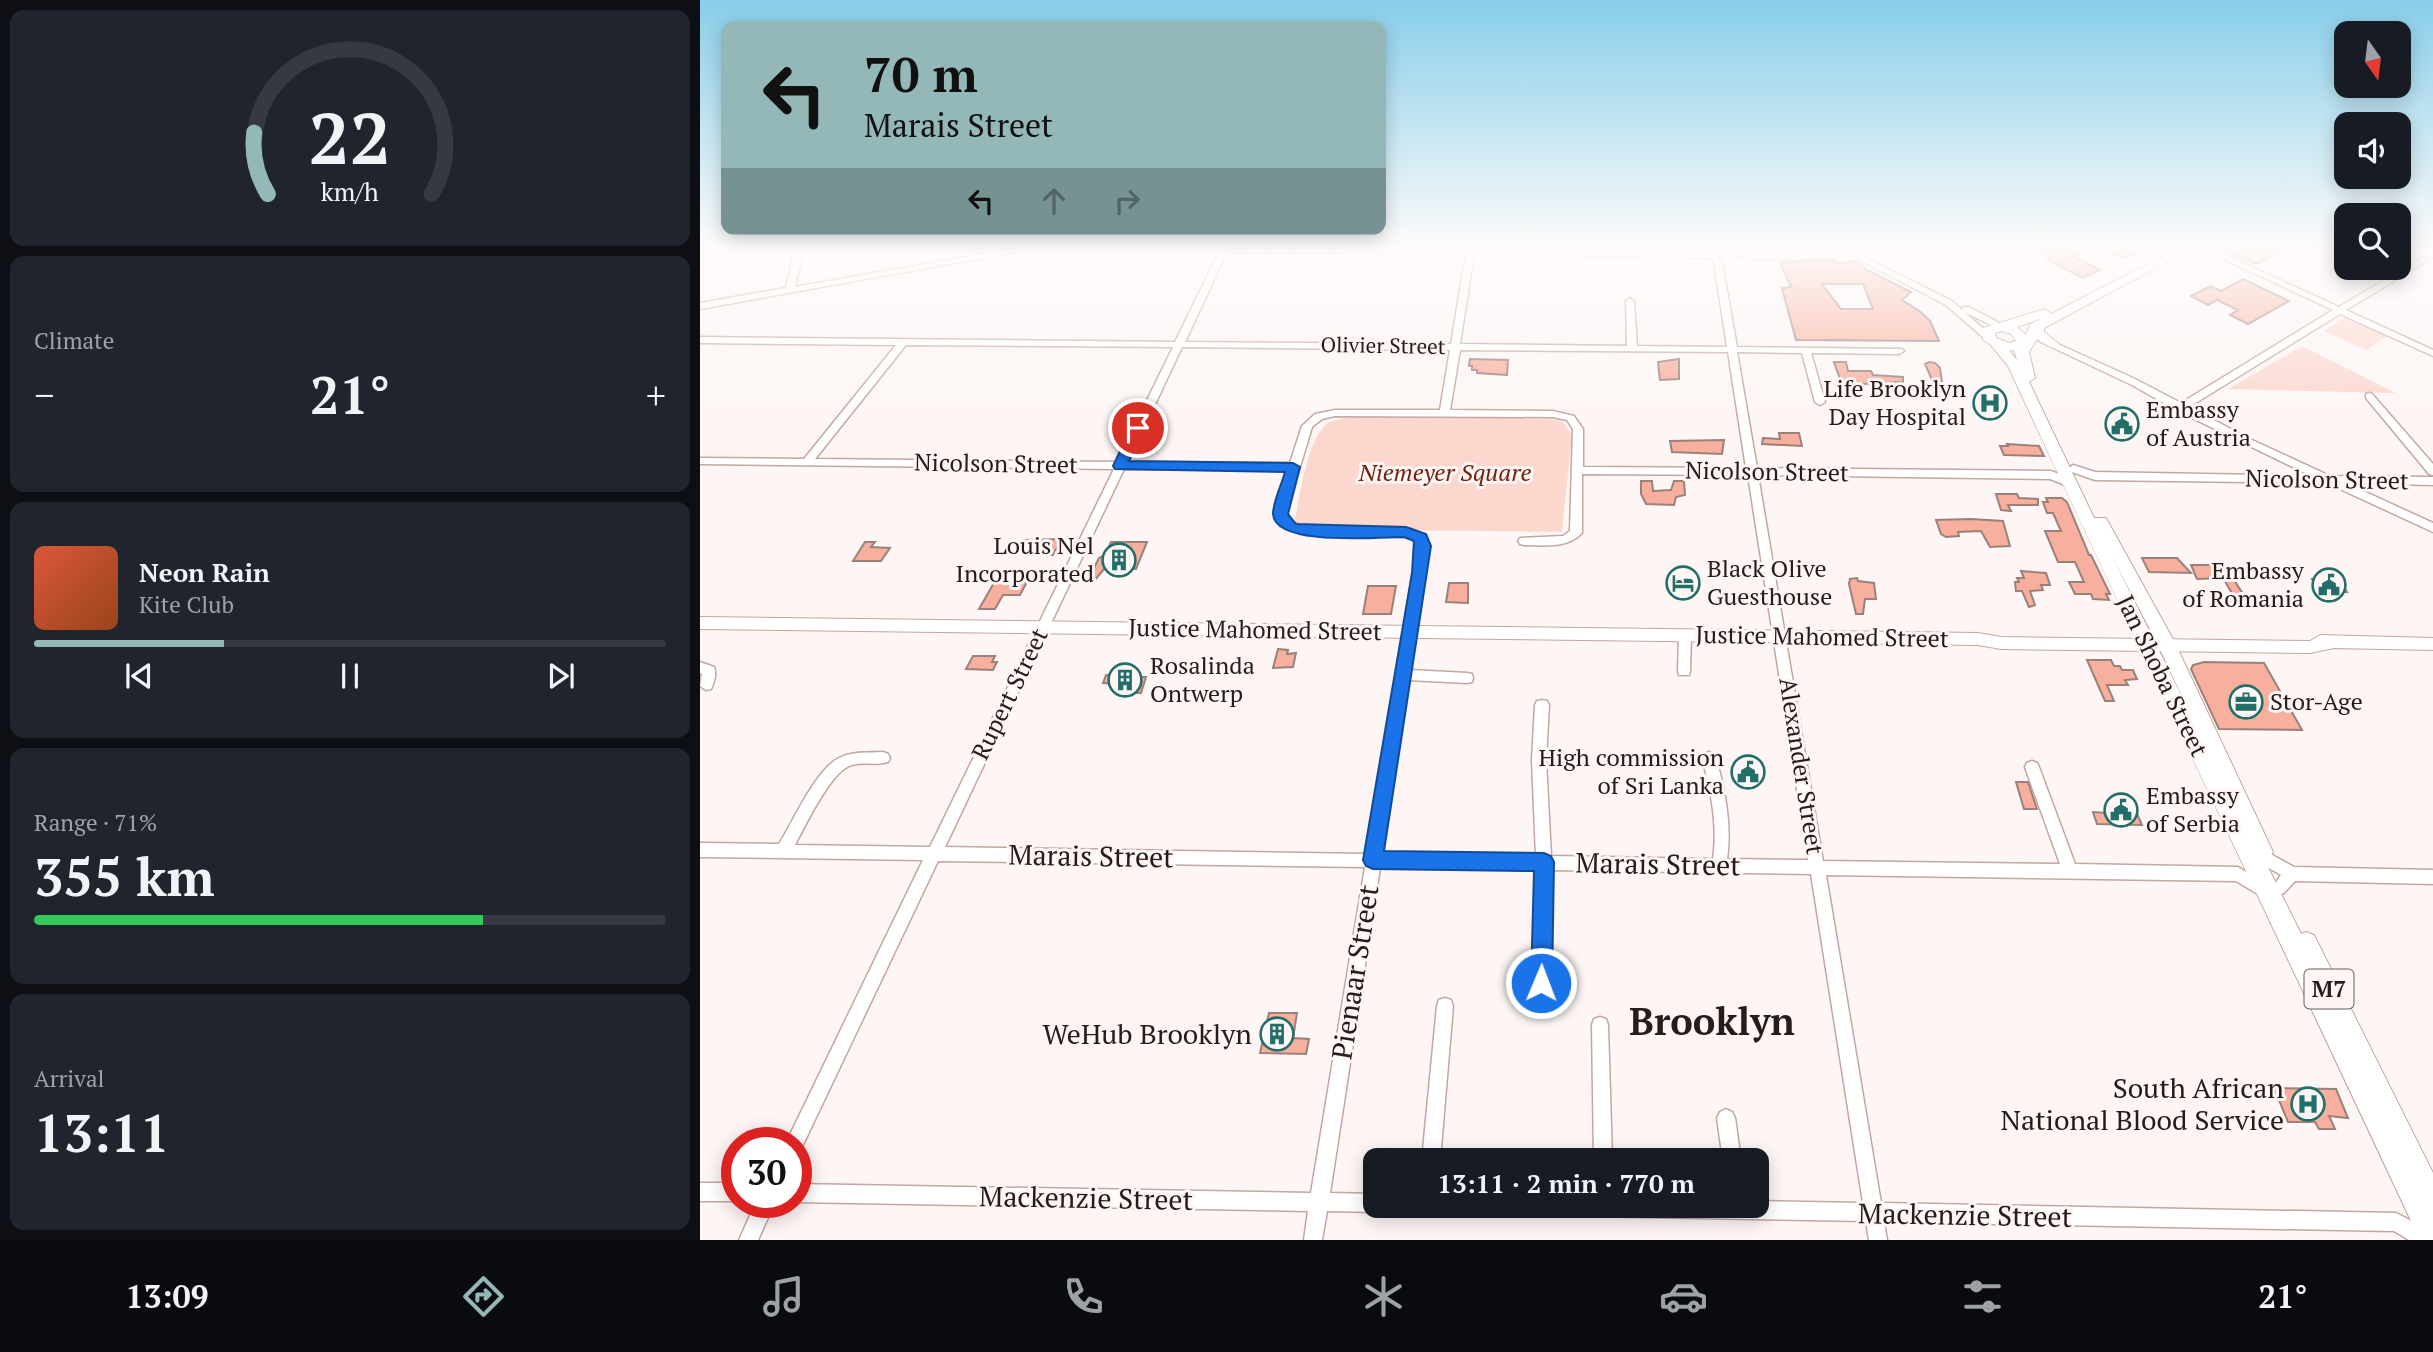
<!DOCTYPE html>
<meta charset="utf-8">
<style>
body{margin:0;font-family:"PT Serif",serif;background:#20242c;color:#f1f3f6;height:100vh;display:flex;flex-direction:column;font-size:26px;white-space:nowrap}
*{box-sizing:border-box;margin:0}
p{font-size:23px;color:#9ea1a6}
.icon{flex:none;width:38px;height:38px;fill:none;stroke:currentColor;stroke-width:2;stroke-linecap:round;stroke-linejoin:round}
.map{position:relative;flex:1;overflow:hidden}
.drawer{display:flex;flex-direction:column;gap:10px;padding:10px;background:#0d0f14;width:700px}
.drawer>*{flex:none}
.guide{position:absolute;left:21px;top:21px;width:665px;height:214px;border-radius:14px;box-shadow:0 4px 18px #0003;background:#94b7b7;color:#111;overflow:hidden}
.needle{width:46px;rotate:166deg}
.fabs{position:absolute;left:1634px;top:21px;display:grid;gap:14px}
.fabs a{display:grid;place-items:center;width:77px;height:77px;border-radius:14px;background:#171b24;box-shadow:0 4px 18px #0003;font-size:35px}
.speed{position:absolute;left:21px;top:1127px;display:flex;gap:14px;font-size:35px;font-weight:700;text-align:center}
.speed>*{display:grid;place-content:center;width:91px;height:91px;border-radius:50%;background:#171b24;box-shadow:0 4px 18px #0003;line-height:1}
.speed .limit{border:10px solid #d22;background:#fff;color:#111}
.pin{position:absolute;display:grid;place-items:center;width:60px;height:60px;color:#fff;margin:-30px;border:4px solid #fff;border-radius:50%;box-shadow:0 2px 7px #0007}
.me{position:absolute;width:77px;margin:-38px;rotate:1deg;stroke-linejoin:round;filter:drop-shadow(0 0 5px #0008)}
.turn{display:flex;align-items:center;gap:24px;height:147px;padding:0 28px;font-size:32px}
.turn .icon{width:91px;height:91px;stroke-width:2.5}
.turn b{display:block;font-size:49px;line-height:60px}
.lanes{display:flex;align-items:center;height:66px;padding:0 28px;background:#0003;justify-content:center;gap:35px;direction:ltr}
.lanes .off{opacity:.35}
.big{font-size:52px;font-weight:600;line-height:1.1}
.drawer .tile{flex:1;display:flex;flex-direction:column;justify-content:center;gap:10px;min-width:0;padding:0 24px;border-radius:14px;background:#20242c}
.drawer .dial{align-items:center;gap:0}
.dial svg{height:182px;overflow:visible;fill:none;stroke:#363941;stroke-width:7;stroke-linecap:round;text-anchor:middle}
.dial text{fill:#f1f3f6;stroke:none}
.song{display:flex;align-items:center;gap:21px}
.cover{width:84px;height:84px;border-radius:10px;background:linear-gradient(135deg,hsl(10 70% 55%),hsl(20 70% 35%))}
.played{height:7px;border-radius:4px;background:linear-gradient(90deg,#94b7b7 30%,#363941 30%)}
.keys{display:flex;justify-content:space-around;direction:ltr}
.heat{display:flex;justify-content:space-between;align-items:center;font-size:38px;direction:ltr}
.charge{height:10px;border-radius:5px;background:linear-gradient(90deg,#34c759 71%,#363941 0)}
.trip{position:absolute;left:663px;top:1148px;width:406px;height:70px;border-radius:14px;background:#171b24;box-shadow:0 4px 18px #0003;font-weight:600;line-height:70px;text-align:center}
.dock{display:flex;height:112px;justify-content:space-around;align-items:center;background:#090b0e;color:#9ea1a6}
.dock .icon{width:49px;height:49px}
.dock .on{color:#94b7b7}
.dock b{font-size:32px;color:#f1f3f6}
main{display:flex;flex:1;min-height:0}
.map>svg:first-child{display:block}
.green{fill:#fbd7ce}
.building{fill:#f7af9e;stroke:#9b817a;stroke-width:2;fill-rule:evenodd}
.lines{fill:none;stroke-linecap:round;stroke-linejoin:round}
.minor-casing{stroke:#c3a7a0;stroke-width:3}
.secondary-casing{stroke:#c3a7a0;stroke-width:2}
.primary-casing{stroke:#c3a7a0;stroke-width:2}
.minor{fill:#fff;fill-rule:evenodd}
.secondary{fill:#fff;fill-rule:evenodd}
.primary{fill:#fff;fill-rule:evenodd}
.route{fill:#1a73e8;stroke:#114b97;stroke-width:2}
.labels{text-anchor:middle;stroke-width:6;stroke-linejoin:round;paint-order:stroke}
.far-street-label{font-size:21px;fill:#261c19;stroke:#fdf6f5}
.shield{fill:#fdf6f5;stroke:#665d5b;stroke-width:2}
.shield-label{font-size:23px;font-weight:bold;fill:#261c19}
.poi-label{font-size:24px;fill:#261c19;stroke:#fdf6f5;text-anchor:start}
.street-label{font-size:24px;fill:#261c19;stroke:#fdf6f5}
.park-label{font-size:24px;font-style:italic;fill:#74220f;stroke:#fdf6f5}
.near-street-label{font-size:28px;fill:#261c19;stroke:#fdf6f5}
.near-poi-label{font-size:28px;fill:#261c19;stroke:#fdf6f5;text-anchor:end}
.near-district-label{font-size:38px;font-weight:bold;fill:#261c19;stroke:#fdf6f5}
</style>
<main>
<section class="drawer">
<div class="tile dial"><svg viewBox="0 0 100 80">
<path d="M14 69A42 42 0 1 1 86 69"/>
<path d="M14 69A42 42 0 0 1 8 42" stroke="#94b7b7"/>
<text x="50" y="56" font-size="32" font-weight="700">22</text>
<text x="50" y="72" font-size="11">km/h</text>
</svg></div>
<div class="tile"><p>Climate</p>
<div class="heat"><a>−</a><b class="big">21°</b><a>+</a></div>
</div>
<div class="tile">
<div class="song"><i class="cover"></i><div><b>Neon Rain</b><p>Kite Club</p></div></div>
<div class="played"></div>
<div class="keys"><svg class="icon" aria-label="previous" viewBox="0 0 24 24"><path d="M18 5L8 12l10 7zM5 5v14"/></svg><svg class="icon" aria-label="pause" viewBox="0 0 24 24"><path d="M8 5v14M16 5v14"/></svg><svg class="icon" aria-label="next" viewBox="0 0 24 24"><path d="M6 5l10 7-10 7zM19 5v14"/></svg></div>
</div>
<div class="tile"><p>Range · 71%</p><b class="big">355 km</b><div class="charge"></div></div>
<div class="tile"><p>Arrival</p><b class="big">13:11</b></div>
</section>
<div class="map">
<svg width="1733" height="1240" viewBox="0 0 1733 1240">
<rect width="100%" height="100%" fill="#fdf6f5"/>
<path class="green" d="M1646,317L1688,336L1666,350L1624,331Z
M1602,346L1695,393L1528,389Z
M746,417L849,419L862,421L872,435L862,532L593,529C599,503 606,439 628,423C644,413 723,417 746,417Z"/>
<path class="building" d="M1329,246H1397L1374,257L1400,270L1383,278L1346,259L1351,257Z
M1398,246H1449L1424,258Z
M1515,246H1590L1556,264Z
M1131,260L1138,263L1151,261L1164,266L1165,269L1211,292L1202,300L1221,312L1230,321L1239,341L1096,340L1082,288L1091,287L1080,263ZM1122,284H1163L1173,309H1141Z
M1543,279L1589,301L1548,324L1530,315L1538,310L1517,300L1508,305L1491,296L1511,286L1521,291Z
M770,359L808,360L807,375L777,373V370H772V366H769Z
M979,359V379L960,380L958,362Z
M1134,362H1146L1148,371H1171L1173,375L1203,377V382L1142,385Z
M1229,362L1235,363L1240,368L1242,382H1233L1225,364Z
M1079,433H1099L1102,446L1062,444L1063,438L1080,439Z
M1024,440L1022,454L972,452L970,441Z
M1307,444L1339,446L1344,456L1304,455L1300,446H1308Z
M941,481H952L953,491L971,490L974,481H984L985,495L976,497L974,505L946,504L941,494Z
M1296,494H1317L1319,498L1338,499V505H1308L1311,511L1301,510Z
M1346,498H1362L1367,502L1389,555H1391L1410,594H1406L1409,600L1393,599L1391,594H1375L1369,582H1384L1375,562H1358L1345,531H1361L1353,513H1347L1343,502H1348Z
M1271,519L1303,521L1310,546L1290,547L1281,531L1258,532L1259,536L1246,537L1241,534L1236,520Z
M362,539L353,555H323L326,550H319L324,540Z
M165,542H175L171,547L190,548L181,561H153Z
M411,542H447L436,569H404L395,580H382L386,572H392L399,558L405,555Z
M1442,558H1477L1491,573L1449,572Z
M1491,565H1522L1526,568L1551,606H1524L1518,595H1533L1523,578L1497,579Z
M1321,571L1346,573L1350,585H1341L1343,590L1330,591L1335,605L1329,607L1322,591H1316L1315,582H1319L1317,578H1324Z
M1157,578L1158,581L1174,583L1176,599H1165L1163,614H1156L1149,584L1150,579Z
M1612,579H1638L1647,592H1620Z
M295,581L327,582L320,595H303L295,609H279Z
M749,583H768V603L746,602Z
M668,586H696L691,614H663Z
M578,649L588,650L587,654L596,653L593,667L573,668Z
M273,656H295L292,662H297L293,670L266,669Z
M1387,660H1411L1414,666H1420L1422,670H1433L1437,679L1425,680L1428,685H1407L1414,701H1405Z
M1504,662L1564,663L1602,730L1519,729L1491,669L1493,665Z
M418,670L430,671L429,677H446L441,693H419L422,684L403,683L406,675L416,676Z
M1316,782H1328L1337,809H1324Z
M1418,806L1434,807L1442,825L1397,824L1393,812L1407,813L1405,807Z
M569,1013H597L593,1038L609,1039L606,1054L560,1053Z
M1574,1088L1636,1089L1648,1118L1629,1116L1635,1129H1619L1615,1122H1588Z"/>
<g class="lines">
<defs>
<path id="minor" d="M96,246H104L95,287L327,246L521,247L530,246L529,247L766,249L767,246H775V250L1001,252L1017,254L1022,262L1037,347L1202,349L1204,351L1199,354L1111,353L1125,402L1120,405L1115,402L1102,353L1037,352L1057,468L1351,471L1375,480L1376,483L1371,487L1350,479L1058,475L1123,861L1360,864L1325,767L1327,763L1332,761L1337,763L1339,767L1375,864L1538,867L1572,888L1581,875L1560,863L1558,858L1560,853L1565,851L1594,867L1733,870V884L1595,881L1584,893L1579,895L1573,892L1571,897L1566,899L1536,881L1126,875L1181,1203L1696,1213L1733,1232V1240H1709L1694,1231L1184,1222L1187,1240H1169L1166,1221L835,1215L828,1213L826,1206H1057V1201L1163,1203L1111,874L851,870L849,1007L847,1013L841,1015L835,1013L833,1007L836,870L680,868L630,1193L676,1194V1206H684L683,1210L676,1212L627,1211L622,1240H604L608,1211L96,1202V1184L611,1193L665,867L238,861L101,1149L96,1151V1143H86L223,860L0,857V843L79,844C93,822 116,769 139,758C153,751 168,753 183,752L188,754L190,758L188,762C175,766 161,761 149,766C130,774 105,826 95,845L230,847L414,469L0,464V458L104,459L196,345L0,343V337L475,342L519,252L327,250L0,309V303L86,288ZM527,252L766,254L751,344L485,342ZM774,254L1011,258L1014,262L1027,347L937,346L934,301L930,298L926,301L927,346L760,344ZM206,345L473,347L417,462L115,459ZM482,347L750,350L740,410H635L615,414L602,426L590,463L428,462ZM760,350L1028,352L1046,468L883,467V429L874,416L853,411L750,410ZM635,416L853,417L867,420L873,429L870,531L863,536L820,538L818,541L820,544L824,545C844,545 867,549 882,533V474L1048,475L1108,860L1027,859C1032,825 1025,791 1016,758L1014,754L1009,752L1004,754L1002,758C1011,791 1018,825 1013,859L851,856L846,760L849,705L847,701L842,700L837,701L835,705L832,760L836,856L682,854L708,680L767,683L772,682L773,678L772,674L767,673L710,670L729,546L725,535L712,529L606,527L589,521L587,510L612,427L622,419ZM424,469L588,470L575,510L580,526L605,535L710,537L716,540L717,546L667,854L245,847Z
M1016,246C1029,245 1045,253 1059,253C1083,255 1108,253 1132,253L1136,255L1132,257C1099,258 1043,267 1016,246Z
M1133,246H1142L1252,301L1262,310L1263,307H1269L1307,327L1305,329H1299L1264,312L1292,336L1290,338H1284L1246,305Z
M1496,246H1506L1639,307L1733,251V257L1646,310L1733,350V356L1640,314L1489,407L1550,439L1630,476L1733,477V485L1646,483L1733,523V532L1627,483L1395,480L1369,471L1368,469L1373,465L1395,472L1611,476L1476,410L1432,385L1339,341L1344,338L1347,339L1435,379L1481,403L1633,310Z
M1669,393L1672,394L1733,464V475L1729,474L1666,398V394Z
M985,631L989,633L991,636L990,671L989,675H979L978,671L979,636L981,633Z
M0,662L14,667C17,673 14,683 11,689L6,690L0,686L2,674L0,673Z
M745,998L751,1000L753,1006L740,1160H722L737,1006L739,1000Z
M900,1017L906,1019L908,1025L912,1160H894L892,1025L894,1019Z
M1026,1109L1032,1112L1035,1118L1041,1160H1023L1017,1118L1020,1112Z
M0,1183H37V1201H0Z
M56,1202H75L58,1240H39Z"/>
<path id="secondary" d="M0,617L1278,633L1301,637L1610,641L1620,635L1733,638V650L1634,648L1610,653L1301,649L1278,645L0,629Z"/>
<path id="primary" d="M1483,246H1497L1344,328V332L1359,344L1352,348L1337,339L1329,352L1335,378L1329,382L1394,518H1406L1475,643L1573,852L1569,859L1565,861L1601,934L1606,932L1614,935L1733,1173V1240H1720C1584,948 1443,658 1308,366L1291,345L1283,340V328L1345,309L1351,314ZM1342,318L1330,324L1326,335L1317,327ZM1302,331L1311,334L1316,341L1309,343L1296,338L1295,333ZM1314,350L1317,360L1309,351ZM1412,556L1457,643L1489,711Z"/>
</defs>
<use href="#minor" class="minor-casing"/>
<use href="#secondary" class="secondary-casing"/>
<use href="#primary" class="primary-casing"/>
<use href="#minor" class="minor"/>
<use href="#secondary" class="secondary"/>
<use href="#primary" class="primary"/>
</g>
<linearGradient id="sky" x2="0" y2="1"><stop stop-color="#88ceea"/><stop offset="0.59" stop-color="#fefbfa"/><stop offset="1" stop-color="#fefbfa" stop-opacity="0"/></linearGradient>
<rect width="1733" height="419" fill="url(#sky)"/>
<path class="route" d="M438,424L445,428L429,461L593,463L600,467L588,514L596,524L706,527L726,534L731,546L684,851L844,853L851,856L854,862L852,983L849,990L841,993L834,990L831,983L834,871L673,869L666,866L663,860L712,573L714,541L704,537C680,537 575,547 573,514C573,501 582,484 585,472L415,469L413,466L431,428Z"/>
<defs>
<symbol id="hospital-ring" viewBox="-11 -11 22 22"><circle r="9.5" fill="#fdf6f5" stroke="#236e69" stroke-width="1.5"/><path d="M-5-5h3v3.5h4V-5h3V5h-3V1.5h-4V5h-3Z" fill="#236e69"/></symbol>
<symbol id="civic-ring" viewBox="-11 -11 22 22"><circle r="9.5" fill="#fdf6f5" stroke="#236e69" stroke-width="1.5"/><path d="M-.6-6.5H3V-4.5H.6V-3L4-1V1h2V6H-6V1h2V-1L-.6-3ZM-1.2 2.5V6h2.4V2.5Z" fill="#236e69"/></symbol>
<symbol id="building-ring" viewBox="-11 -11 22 22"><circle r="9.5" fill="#fdf6f5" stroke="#236e69" stroke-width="1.5"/><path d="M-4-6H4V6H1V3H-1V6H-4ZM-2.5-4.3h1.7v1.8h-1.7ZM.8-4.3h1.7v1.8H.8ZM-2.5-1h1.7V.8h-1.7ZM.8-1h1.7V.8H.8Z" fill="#236e69"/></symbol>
<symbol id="hotel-ring" viewBox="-11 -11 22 22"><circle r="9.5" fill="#fdf6f5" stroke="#236e69" stroke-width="1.5"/><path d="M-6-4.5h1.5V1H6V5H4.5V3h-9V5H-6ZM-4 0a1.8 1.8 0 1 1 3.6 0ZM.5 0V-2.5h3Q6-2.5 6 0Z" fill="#236e69"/></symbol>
<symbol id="office-ring" viewBox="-11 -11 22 22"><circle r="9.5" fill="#fdf6f5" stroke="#236e69" stroke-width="1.5"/><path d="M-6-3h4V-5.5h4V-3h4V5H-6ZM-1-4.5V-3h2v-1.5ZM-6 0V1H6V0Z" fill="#236e69"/></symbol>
</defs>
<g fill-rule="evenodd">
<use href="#hospital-ring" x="1271" y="384" width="38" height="38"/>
<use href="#civic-ring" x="1403" y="405" width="38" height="38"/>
<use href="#building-ring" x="400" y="541" width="38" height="38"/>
<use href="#hotel-ring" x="964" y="564" width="38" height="38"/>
<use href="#civic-ring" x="1610" y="566" width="38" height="38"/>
<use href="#building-ring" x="406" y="661" width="38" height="38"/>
<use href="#office-ring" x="1527" y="683" width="38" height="38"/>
<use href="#civic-ring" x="1029" y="753" width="38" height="38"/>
<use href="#civic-ring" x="1402" y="791" width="38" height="38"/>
<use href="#building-ring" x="558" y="1015" width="38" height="38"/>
<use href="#hospital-ring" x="1589" y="1085" width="38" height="38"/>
</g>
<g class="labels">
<g class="far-street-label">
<text transform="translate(683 346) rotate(1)" y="7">Olivier Street</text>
</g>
<rect class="shield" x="1604.5" y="969.5" width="49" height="39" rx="5"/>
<g class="shield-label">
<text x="1629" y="997">M7</text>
</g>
<g class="poi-label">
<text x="1266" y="397" text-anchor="end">Life Brooklyn<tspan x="1266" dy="28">Day Hospital</tspan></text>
<text x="1446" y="418">Embassy<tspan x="1446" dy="28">of Austria</tspan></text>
<text x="394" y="554" text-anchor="end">Louis Nel<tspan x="394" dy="28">Incorporated</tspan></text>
<text x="1007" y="577">Black Olive<tspan x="1007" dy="28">Guesthouse</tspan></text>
<text x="1604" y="579" text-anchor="end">Embassy<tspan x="1604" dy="28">of Romania</tspan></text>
<text x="450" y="674">Rosalinda<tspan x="450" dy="28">Ontwerp</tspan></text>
<text x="1570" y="710">Stor-Age</text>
<text x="1024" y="766" text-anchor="end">High commission<tspan x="1024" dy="28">of Sri Lanka</tspan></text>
<text x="1446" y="804">Embassy<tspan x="1446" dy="28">of Serbia</tspan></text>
</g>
<g class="street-label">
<text transform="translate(296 464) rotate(1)" y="8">Nicolson Street</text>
<text transform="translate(1067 472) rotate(1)" y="8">Nicolson Street</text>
<text transform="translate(1627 480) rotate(1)" y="8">Nicolson Street</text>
<text transform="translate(555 630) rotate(1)" y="8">Justice Mahomed Street</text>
<text transform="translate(1122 637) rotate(1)" y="8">Justice Mahomed Street</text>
<text transform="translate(1462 676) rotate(64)" y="8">Jan Shoba Street</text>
<text transform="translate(310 694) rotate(-64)" y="8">Rupert Street</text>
<text transform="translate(1101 766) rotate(81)" y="8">Alexander Street</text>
</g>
<g class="park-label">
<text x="745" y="481">Niemeyer Square</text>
</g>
<g class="near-street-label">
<text transform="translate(391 856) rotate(1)" y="10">Marais Street</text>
<text transform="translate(958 864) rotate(1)" y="10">Marais Street</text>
<text transform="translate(655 972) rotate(-81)" y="10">Pienaar Street</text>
<text transform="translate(386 1198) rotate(1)" y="10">Mackenzie Street</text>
<text transform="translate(1265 1215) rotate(1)" y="10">Mackenzie Street</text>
</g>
<g class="near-poi-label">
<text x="552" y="1044">WeHub Brooklyn</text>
<text x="1584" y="1098">South African<tspan x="1584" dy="32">National Blood Service</tspan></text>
</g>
<g class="near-district-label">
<text x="1012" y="1035">Brooklyn</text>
</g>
</g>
</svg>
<div class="fabs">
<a><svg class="needle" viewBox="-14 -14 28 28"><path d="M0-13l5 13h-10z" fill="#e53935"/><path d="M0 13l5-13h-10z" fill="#9ea1a6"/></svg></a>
<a><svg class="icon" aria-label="sound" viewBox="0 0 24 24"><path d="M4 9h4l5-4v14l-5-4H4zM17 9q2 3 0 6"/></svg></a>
<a><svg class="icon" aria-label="search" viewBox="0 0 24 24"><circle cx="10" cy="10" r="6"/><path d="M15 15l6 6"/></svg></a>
</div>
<div class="speed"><div class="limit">30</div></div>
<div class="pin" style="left:438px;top:428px;background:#d93025"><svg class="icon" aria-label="arrive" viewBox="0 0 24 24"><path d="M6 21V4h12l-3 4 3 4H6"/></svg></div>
<svg class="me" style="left:841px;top:983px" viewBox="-20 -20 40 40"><circle r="17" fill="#1a73e8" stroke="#fff" stroke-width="3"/><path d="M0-11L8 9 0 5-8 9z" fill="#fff"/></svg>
<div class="trip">13:11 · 2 min · 770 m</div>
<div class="guide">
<div class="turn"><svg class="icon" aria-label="left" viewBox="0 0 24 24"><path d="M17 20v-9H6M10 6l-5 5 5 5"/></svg><div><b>70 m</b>Marais Street</div></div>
<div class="lanes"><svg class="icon" aria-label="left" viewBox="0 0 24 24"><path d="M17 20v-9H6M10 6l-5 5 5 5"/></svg><svg class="icon off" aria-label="ahead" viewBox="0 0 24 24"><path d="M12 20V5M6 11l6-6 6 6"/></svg><svg class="icon off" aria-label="right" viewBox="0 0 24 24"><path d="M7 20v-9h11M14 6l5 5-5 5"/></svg></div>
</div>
</div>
</main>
<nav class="dock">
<b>13:09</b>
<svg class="icon on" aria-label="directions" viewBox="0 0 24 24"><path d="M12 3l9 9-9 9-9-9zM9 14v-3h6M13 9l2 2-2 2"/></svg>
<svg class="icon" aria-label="music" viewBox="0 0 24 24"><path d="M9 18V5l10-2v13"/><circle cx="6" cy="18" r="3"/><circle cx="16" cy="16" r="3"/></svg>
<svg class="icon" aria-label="phone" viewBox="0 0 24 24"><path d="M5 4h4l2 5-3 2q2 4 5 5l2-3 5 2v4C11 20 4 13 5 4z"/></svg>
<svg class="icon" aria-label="climate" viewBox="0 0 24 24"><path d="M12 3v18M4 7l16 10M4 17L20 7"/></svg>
<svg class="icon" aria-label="car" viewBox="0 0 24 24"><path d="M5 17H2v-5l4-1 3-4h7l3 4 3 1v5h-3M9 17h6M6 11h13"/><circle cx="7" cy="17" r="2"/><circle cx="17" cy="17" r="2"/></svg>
<svg class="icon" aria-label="filters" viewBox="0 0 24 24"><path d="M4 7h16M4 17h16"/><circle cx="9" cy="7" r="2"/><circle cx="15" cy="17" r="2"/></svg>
<b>21°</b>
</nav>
